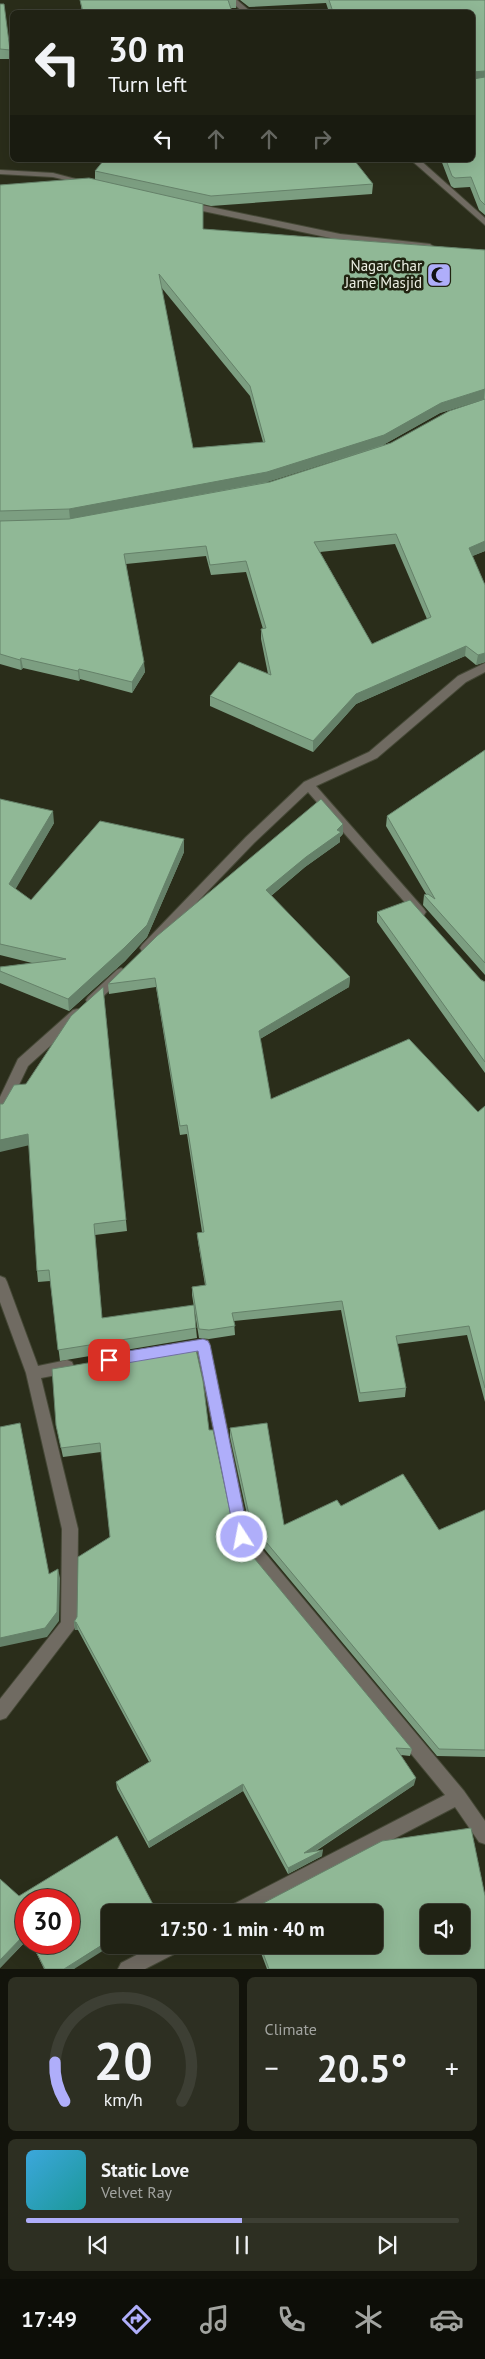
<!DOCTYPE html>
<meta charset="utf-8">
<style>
body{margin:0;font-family:"PT Sans",sans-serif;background:#2d2f22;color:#f1f3f6;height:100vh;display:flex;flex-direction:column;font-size:19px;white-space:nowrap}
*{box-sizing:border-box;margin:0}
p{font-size:16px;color:#a2a4a0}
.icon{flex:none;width:28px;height:28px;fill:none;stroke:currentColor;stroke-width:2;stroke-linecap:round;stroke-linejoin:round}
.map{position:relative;height:1969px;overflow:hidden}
.details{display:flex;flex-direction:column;gap:8px;padding:8px;background:#12130b;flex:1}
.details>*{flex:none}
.hud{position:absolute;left:10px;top:10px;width:465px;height:152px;border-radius:8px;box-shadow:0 5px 20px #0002,0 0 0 1px #3d3f34;background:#202214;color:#f1f3f6;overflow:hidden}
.controls{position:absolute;left:420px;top:1904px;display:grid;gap:10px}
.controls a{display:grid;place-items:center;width:50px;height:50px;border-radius:8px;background:#202214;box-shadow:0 5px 20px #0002,0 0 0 1px #3d3f34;font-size:25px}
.speed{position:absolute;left:15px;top:1889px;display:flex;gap:10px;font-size:25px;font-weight:700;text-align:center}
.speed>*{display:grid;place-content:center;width:65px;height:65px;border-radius:50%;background:#202214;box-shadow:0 5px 20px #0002,0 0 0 1px #3d3f34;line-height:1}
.speed .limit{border:8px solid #d22;background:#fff;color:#111}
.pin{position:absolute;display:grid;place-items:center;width:42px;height:42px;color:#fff;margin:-21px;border-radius:10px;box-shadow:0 2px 8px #0006}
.me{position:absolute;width:55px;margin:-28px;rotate:349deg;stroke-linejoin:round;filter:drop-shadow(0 0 4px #0008)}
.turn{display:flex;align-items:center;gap:18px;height:105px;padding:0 15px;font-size:22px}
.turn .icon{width:65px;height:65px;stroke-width:2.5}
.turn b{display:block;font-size:35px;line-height:42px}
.lanes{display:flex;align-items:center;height:48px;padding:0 15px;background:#0003;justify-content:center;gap:25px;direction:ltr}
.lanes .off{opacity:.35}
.big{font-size:38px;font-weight:700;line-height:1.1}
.details .card{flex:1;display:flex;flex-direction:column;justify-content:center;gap:8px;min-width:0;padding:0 18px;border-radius:8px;background:#2d2f22}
.details .dial{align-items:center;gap:0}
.dial svg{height:130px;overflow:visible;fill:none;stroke:#3d3f34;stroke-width:7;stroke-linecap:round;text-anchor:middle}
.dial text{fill:#f1f3f6;stroke:none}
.song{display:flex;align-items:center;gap:15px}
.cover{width:60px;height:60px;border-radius:8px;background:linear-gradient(135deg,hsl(200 70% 55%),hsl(180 70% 35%))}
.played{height:5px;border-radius:2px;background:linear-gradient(90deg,#afaefa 50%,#3d3f34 50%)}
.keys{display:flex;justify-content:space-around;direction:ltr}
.heat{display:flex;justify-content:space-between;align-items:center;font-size:28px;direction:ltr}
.details .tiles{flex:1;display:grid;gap:8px;grid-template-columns:1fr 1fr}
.card:last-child{grid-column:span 2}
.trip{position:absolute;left:101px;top:1904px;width:282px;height:50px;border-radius:8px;background:#202214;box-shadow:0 5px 20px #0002,0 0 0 1px #3d3f34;font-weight:700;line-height:50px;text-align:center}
.tabs{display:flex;height:80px;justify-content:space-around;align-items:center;background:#0d0e08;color:#a2a4a0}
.tabs .icon{width:35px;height:35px}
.tabs .active{color:#afaefa}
.tabs b{font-size:22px;color:#f1f3f6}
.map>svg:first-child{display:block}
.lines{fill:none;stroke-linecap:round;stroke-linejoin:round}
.minor-casing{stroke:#454836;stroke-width:2}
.minor{fill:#706b62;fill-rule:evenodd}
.wall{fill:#7c9e81;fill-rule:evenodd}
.shaded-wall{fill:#658169}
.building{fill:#90b896;stroke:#658169;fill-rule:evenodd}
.route{fill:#afaefa;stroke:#7271a2}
.labels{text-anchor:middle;stroke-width:5;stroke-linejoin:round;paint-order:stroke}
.far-poi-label{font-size:15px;fill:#ecefe3;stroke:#202310;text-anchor:end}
</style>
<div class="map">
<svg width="485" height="1969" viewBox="0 0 485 1969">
<rect width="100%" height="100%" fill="#2a2d1a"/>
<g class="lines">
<defs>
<path id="minor" d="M229,0H237L251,12H243Z
M411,160H420L485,218V225Z
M0,170L53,173L91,183L87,185L53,177L0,174Z
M187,202L340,234L430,244L434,247L430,250L340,240L184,207V203Z
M485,663V672L466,682L377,758L316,786L424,909L426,912L424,915H416L308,792L254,843L150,951H142L140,948L142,945L246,837L304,782L369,752L458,676Z
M121,968L125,970L127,973L125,976L96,1003H88L86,1000L88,997L117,970Z
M77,1009L81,1010L83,1014L81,1018L28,1066L5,1114L0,1115V1097L18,1059L73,1010Z
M0,1276L5,1278L7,1282L38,1366L67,1360L72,1362L74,1367L72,1372L41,1378L78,1529L77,1625L6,1718L0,1720V1699L61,1622L62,1529L26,1373L0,1302Z
M203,1339L208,1340L210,1345L249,1534L464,1791L485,1821V1844L479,1842L455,1807L253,1912H228L230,1906L445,1795L237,1542L197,1352L178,1355L173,1354L171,1349L173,1344Z
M156,1945H183L180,1951L145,1969H118L121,1963Z"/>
</defs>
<use href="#minor" class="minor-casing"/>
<use href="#minor" class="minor"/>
</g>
<path class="wall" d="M80,0H236V8H231L232,12H82Z
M240,0H485V215L479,210L470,187L454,188L451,186L441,160H472V12H329L326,3L249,7Z
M0,4L10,50L11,59H0Z
M95,171L373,184L372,194L211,206L198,203L203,229L485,250V551L472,556L485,585V662L476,665L465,656L356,704L313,752L210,706V696L268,674L261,639V629H263L246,572L211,575L206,556L126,564L145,672L132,693L80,679L79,681L23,668L21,670L0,664V185L95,179ZM161,287L250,396L263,442L193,448ZM485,399L391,443L383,445L440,413ZM375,448L270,482H267ZM395,544L427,619L372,644L320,552Z
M485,750V975L423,905L424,895L426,894L386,826L387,816Z
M0,799L54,823L15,889L31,900L184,839V852L147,937L125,961L69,1011L0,983V967L32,963L0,955Z
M343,834L340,837V842L305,867L271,896L350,977L349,987L260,1039L271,1099L478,1112L485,1106V1402L467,1335L397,1344L406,1388L405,1397L359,1402L341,1310L234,1321L235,1335L209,1339L199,1338L192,1295V1287L205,1285L198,1242L197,1233L202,1232L187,1134L180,1135L156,987L109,994L108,984Z
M377,912L485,982V1073L377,922Z
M103,987L127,1231L95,1235L102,1318L196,1328L197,1338L60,1361L50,1281L38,1282L37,1271L29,1146L3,1104L26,1084Z
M56,1425L209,1430L235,1535L412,1749L410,1756L401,1755L414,1785L316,1851L322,1856L288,1874L243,1791L149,1848L117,1789L116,1782L149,1762L78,1630H75L74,1622L77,1617L110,1537L101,1452L63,1457Z
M230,1428L284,1525L341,1506L439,1530L485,1510V1757L437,1756L251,1533L230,1437Z
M471,1828L485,1896V1969H267L258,1945H375V1912H246V1908H254L382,1841ZM429,1912H461V1945H429Z
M19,1896L156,1910L157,1912H110L74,1969H44L31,1942H69L26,1900V1941L0,1968Z"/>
<path class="shaded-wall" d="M485,71V80L472,82V72Z
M485,389L484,399L440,413L383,445L267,482L70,519L69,509L441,403Z
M485,541V551L468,558L469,548Z
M466,646L465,656L356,704L313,752V741L356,694Z
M485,653V662L476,665L478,655Z
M21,658L23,668L21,670L20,660Z
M144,662L145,672L132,693V682Z
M79,669L80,679L79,681L78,671Z
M53,811L54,823L11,897L9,884Z
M343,824V834L340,837V842L305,867L266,900V890Z
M184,839V852L147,937L125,961L69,1011L68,999Z
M350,977L349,987L258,1040L259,1031Z
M28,1134L30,1145L0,1152V1140Z
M58,1569L60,1578L59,1621L47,1637L0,1647V1638Z
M74,1622H76L78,1630H75Z
M416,1778L414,1785L303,1859L304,1853Z
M243,1784V1791L149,1848L148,1842Z
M323,1850L322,1856L288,1874V1868Z
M26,1933V1941L0,1968V1960Z
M110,1940V1945H112L74,1969H64Z"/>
<path class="building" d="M80,0H228L232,12H83Z
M329,0H485V71L472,72V12H333Z
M0,4H4L10,50L0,49Z
M472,77L473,79L485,77V205L480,200L471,177L455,178L452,176L446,160H472Z
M104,160H354L373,184L211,196L95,171Z
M89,178L203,204V229L485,250V389L441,403L384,435L267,472L69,509L0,511V185ZM159,274L250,386L265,442L193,448Z
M485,399V541L469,548L485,585V653L478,655L466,646L356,694L313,741L210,696L239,662L271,675L261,629L266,628L246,561L210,565L206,546L124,554L144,662L132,682L79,669L78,671L21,658L20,660L0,654V521L69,519L270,482L391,443L449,411ZM396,534L431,617L372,644L314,542Z
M485,750V963L424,895L428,894L435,899L387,816Z
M0,799L53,811L9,884L31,900L100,821L184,839L147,925L124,948L68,999L0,971V967L66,959L0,944Z
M321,799L343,824L337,830L341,832L306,857L266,890L350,977L259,1031L271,1099L409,1039L478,1112L485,1106V1388L469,1326L396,1336L406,1388L360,1393L342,1301L232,1313L235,1326L209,1330L199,1329L192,1287L206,1285L197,1233L204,1232L187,1125L180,1126L155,978L108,984L157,936Z
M410,900L481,980L485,982V1062L377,912Z
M103,987L126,1220L94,1224L102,1318L194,1305L196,1328L58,1350L49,1270L37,1271L28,1134L0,1140V1104H3L14,1085L26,1084L71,1016Z
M195,1345L203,1381L209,1430H213L235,1535L412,1749L396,1748L416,1778L304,1853L323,1850L288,1868L243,1784L148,1842L116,1782L151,1761L76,1622H74L77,1617L78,1557L110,1537L100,1443L61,1448L56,1425L52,1369Z
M20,1423L49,1574L58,1569L57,1612L45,1628L0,1638V1427Z
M267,1423L284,1525L337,1500L341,1506L403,1474L439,1530L485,1510V1750L439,1749L251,1524L230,1428Z
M471,1828L485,1896V1969H269L260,1945H375V1912H248L246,1908H254L382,1841ZM429,1912H461V1945H429Z
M117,1836L156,1910L153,1912H110V1940L64,1969H45L31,1942H69V1900H26V1933L0,1960V1879L19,1896Z"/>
<path class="route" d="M203,1339L208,1341L210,1345L249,1537L247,1541L242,1543L237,1541L235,1537L198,1351L109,1366L104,1365L102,1360L104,1356L109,1354Z"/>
<defs>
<symbol id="mosque-square" viewBox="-11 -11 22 22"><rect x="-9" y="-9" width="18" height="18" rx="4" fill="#afaefa" stroke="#202310"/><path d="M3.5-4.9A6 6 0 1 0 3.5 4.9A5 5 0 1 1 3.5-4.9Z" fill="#111"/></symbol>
</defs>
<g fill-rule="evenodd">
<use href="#mosque-square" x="425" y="261" width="28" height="28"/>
</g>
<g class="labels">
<g class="far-poi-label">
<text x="422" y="271">Nagar Char<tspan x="422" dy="17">Jame Masjid</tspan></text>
</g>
</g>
</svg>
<div class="controls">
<a><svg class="icon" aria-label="sound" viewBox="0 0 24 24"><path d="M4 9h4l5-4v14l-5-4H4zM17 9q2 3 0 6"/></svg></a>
</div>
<div class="speed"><div class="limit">30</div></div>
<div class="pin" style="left:109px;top:1360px;background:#d93025"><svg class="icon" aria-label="arrive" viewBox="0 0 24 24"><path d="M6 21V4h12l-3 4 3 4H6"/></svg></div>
<svg class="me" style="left:242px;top:1537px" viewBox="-20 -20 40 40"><circle r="17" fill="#afaefa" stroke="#fff" stroke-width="3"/><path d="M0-11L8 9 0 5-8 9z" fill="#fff"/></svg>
<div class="trip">17:50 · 1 min · 40 m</div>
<div class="hud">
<div class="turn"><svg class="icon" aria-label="left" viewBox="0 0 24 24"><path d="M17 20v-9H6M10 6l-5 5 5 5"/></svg><div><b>30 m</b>Turn left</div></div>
<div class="lanes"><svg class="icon" aria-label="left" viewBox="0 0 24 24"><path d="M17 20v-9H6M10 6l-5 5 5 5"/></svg><svg class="icon off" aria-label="ahead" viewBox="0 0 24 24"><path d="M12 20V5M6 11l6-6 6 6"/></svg><svg class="icon off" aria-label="ahead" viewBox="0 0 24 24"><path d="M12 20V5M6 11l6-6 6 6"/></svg><svg class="icon off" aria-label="right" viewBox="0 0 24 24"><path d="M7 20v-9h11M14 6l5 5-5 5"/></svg></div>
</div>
</div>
<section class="details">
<div class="tiles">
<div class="card dial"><svg viewBox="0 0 100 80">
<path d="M14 69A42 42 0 1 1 86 69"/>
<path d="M14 69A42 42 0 0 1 8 45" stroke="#afaefa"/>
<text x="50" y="56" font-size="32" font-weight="700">20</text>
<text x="50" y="72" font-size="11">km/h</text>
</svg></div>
<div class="card"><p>Climate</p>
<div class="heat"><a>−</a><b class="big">20.5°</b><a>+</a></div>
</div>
<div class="card">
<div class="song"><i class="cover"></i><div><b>Static Love</b><p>Velvet Ray</p></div></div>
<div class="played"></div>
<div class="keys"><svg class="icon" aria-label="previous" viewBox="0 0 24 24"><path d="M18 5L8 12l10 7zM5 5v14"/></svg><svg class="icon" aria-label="pause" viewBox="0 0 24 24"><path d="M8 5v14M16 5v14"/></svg><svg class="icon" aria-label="next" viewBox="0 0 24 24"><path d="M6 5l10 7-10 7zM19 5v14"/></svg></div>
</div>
</div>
</section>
<nav class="tabs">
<b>17:49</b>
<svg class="icon active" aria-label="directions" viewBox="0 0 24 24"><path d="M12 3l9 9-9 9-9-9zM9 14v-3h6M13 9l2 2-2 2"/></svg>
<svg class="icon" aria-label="music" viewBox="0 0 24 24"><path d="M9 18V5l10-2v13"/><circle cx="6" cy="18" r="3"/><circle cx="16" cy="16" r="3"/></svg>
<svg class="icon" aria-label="phone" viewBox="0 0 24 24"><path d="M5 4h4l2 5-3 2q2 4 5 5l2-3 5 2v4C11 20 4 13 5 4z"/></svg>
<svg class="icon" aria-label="climate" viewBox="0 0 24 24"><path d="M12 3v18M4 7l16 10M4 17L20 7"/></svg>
<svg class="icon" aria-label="car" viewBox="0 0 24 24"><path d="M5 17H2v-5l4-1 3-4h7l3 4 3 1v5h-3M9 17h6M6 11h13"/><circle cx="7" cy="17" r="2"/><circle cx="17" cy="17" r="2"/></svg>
</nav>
